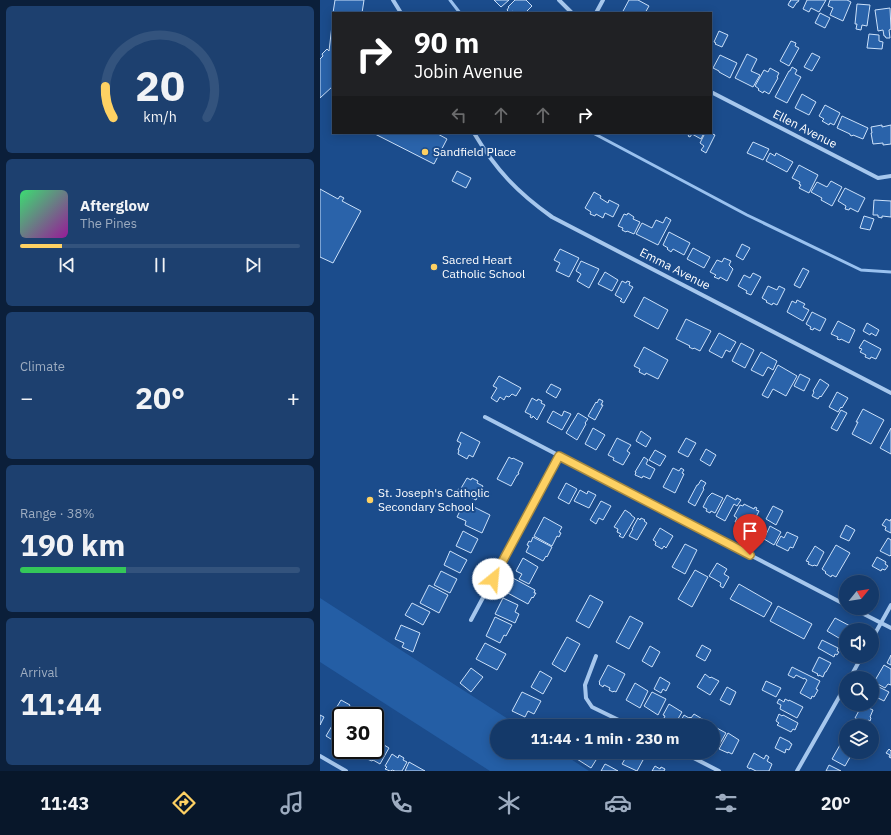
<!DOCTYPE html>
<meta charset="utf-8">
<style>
body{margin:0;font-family:"IBM Plex Sans",sans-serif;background:#1d406f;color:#f1f3f6;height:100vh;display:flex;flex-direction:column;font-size:15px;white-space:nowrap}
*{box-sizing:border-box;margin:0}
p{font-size:13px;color:#9dacc0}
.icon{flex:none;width:22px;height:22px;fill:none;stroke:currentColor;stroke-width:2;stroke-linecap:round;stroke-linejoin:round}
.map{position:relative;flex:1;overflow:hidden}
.drawer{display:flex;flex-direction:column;gap:6px;padding:6px;background:#0b1f3a;width:320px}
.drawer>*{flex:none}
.banner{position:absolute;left:12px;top:12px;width:380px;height:122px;border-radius:0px;box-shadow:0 2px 10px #0003,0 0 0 1px #33537d;background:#202124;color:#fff;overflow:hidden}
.needle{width:26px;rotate:60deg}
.tools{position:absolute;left:519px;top:575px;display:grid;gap:8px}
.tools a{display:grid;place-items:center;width:40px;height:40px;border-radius:50%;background:#143969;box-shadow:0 2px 10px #0003,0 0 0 1px #33537d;font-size:20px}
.speed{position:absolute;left:12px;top:707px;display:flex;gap:8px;font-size:20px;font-weight:700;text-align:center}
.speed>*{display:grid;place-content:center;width:52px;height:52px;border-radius:50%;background:#143969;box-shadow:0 2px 10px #0003,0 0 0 1px #33537d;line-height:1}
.speed .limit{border:2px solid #111;border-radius:6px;background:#fff;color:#111}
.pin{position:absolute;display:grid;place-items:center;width:34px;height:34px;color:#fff;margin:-41px -17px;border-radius:50% 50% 50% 0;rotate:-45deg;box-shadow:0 0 4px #0007}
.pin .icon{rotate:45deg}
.me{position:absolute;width:44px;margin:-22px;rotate:28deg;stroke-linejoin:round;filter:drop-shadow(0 0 3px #0008)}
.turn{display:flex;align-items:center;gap:14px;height:84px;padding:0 16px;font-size:18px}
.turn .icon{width:52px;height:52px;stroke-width:2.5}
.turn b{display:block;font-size:28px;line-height:34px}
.lanes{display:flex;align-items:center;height:38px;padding:0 16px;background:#0003;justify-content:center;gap:20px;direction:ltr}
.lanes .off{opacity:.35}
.big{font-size:30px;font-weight:700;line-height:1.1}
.drawer .widget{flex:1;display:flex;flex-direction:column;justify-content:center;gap:6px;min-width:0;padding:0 14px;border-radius:6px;background:#1d406f}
.drawer .dial{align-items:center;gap:0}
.dial svg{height:104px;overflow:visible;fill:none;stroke:#33537d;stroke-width:7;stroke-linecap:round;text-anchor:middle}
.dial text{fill:#f1f3f6;stroke:none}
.song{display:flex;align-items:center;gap:12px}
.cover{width:48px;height:48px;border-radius:6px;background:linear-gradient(135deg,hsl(140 70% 55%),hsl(300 70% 35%))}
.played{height:4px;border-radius:2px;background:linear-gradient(90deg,#fed163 15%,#33537d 15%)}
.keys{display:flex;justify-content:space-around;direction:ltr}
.heat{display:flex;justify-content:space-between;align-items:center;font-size:22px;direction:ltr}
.charge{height:6px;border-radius:3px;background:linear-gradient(90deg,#34c759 38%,#33537d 0)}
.trip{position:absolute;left:170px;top:719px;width:230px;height:40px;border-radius:20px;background:#143969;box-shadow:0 2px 10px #0003,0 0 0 1px #33537d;font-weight:700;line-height:40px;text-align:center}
.tab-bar{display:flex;height:64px;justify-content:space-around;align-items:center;background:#08172a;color:#9dacc0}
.tab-bar .icon{width:28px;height:28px}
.tab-bar .on{color:#fed163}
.tab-bar b{font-size:18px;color:#f1f3f6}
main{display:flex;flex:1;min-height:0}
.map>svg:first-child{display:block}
.green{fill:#245ea5}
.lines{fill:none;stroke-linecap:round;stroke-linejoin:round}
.stream{stroke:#99c1ef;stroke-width:3}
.building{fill:#2a63aa;stroke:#cce1fa}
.street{stroke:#a6c7ed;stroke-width:4}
.route-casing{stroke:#a58840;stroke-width:10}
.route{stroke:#fed163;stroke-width:7}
.poi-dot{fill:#fed163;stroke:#1b4c8c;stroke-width:1.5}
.labels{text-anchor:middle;stroke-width:4;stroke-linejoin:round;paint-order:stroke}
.street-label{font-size:12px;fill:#fff;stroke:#1b4c8c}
.poi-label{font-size:12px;fill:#fff;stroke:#1b4c8c;text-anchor:start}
</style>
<main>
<section class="drawer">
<div class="widget dial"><svg viewBox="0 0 100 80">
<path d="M14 69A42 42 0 1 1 86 69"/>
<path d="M14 69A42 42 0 0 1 8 45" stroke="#fed163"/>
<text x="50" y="56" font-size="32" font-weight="700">20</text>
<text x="50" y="72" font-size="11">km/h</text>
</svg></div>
<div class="widget">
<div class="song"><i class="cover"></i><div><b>Afterglow</b><p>The Pines</p></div></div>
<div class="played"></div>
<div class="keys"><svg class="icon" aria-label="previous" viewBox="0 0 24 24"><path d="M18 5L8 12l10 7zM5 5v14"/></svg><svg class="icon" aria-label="pause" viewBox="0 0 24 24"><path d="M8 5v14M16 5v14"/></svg><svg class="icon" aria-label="next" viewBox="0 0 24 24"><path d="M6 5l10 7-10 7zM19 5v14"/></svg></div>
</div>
<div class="widget"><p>Climate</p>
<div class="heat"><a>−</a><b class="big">20°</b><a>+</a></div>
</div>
<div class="widget"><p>Range · 38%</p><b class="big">190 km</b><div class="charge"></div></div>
<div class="widget"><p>Arrival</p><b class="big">11:44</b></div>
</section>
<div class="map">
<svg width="571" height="771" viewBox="0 0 571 771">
<rect width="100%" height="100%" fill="#1b4c8c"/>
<path class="green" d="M0,598L199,726H177V752H240L269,771H170L0,662Z"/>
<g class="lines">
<path class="stream" d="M130,0L140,13
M273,133L427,215L541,270L571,272"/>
</g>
<path class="building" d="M15,0H44L42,13H13Z
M174,0H189L181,7Z
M195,0H206L212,6L205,13H195L193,11L190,13L187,10L189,7H188Z
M309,0H318L329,6L325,13H302Z
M470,0H479L478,2H477L473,8L468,5L470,1H471Z
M487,0H506L499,12L491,8L489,12L483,9Z
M510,0H527L531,2L523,21L510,15L513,8L508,6Z
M537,4L550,5L547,26L542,25L541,30L536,29L537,24H535Z
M570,8L571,29L569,30L570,38H566L565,36H564L563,30L558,31L555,10Z
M500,13L510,18L505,28L495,23Z
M13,17V86L0,98V59L3,56L2,54L7,49L9,51Z
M399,31L408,35L402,47L395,44L396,43L394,42Z
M549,34L559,35V41L563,42L562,49L547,48Z
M471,41L476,43L475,46L479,48L469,66L460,61Z
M492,53L500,57L492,71L484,67Z
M427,54L437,59L431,71L440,75L433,87L415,78Z
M400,55L417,63L410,78L399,72V71L393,68Z
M472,67L477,70L475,74L481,77L467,103L455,97L469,71H470Z
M450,68L459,73L457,77L458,78L449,94L444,91L443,93L438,90L439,89L435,86L444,70L448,72Z
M482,94L496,102L489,115L475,108Z
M505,105L520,113L514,125L510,123L509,125L502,121L504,119L499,116Z
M522,116L548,128L543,139L533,135L532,136L530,135V134L517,128Z
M562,125V127L571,125V144L563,145V143L553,144L551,133H552L551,127Z
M53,133H116L127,139L114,164Z
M370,133H384L381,139L372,134L370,137L368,136Z
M385,133H390L395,135L386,153L381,150L384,146L380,143Z
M433,142L449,149L443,160L427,153Z
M450,153L455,156L456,153L473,162L467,172L446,161Z
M479,165L498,175L489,193L479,188L481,185L479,184L480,182L472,178Z
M137,171L151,178L146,188L132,181Z
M511,181L522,187L512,206L501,200L502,198L491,192L497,182L507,187Z
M525,188L545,198L538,212L530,208L529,210L525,209L526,206L518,201Z
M0,189L18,199L20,196L24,198L22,201L41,211L13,263L0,257Z
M274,192L281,196L280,198L288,203L289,200L299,205L293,217L285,213L283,218L276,214L275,216L270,214L271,212L265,208Z
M554,200L571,201V217L562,216V218L558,217V215H553Z
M308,213L314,217L313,219L320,222L314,234L307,231L306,232L302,230L303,228L298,226L304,214L307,215Z
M544,216L554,219L550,230L540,228Z
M346,217L351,220L338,245L316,234L322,223L332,228L336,220L343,223Z
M349,232L370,243L364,255L353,249L351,252L347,249L348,248L343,245Z
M422,244L430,248L423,260L416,256Z
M373,248L390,257L384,268L367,259Z
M240,249L259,258L249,277L236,271L240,263L234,260Z
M404,258L411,261L409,265L413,269L407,281L400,277L399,279L394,277L396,275L390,272L397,260L402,262Z
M261,261L279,269L269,288L257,281L261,274L256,271Z
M483,268L489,271L480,288L474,285Z
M285,272L298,280L292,291L278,284Z
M433,273L441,277L431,295L426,293L427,291L418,286L424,275L430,278Z
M302,281L306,283L307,281L310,282L309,285L313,287L304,303L300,301L302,299L295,295Z
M448,286L457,290L459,286L465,289L457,305L453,303L452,305L446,302L447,301L442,298Z
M324,297L348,310L338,329L314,316Z
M477,300L485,304L483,307L489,310L483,321L467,312L472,301L476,303Z
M492,312L506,319L500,331L494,328L493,330L490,329L491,327L486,324Z
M366,319L391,331L380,351L374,348L373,349L369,347L370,346L356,339Z
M518,321L535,330L529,343L521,339L520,340L517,339L518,337L511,334Z
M547,323L559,330L556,336L551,333L550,335L543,331Z
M399,333L416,342L410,352L406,350L402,358L389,351Z
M544,340L561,349L556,359L551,357L550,359L545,357L546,355L540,352L542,349L539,348Z
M421,343L434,350L425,368L412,361Z
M324,347L348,360L338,379L326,373L325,375L319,372L320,369L314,366Z
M441,352L457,361L453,370L448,367L443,376L431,370Z
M458,365L477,376L466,396L453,389L448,398L442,395Z
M480,374L490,379L484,391L474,386Z
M179,376L201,388L196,396L192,394L189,397L186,396L184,400L180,397L177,402L171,398L177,388L173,386Z
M500,379L509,385L501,397L500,396L498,399L492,396L494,392L493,391Z
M231,384L241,389L236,398L226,392Z
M517,392L528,398L522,408L521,407L518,412L509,407Z
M212,398L217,401L218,399L222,401L221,403L225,405L217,420L213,416L212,418L210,417L211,415L205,412Z
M279,399L283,401L281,405H283L275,420L268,416L276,402L277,403Z
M543,409L564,420L551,444L532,434L538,422H536Z
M521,410L527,413L517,431L511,428Z
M233,411L242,416L244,411L251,414L242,430L227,422Z
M258,413L268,419L265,423L266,424L257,440L246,433Z
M273,428L285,435L276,450L265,444Z
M571,428V454L560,448Z
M321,431L331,438L326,447L316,441Z
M141,432L160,442L153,457L149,455L147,459L138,454L139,450H138L141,443L137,441Z
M297,438L311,445L307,451L310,453L303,465L293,460L294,458L288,455Z
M366,438L376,443L368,457L358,452Z
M386,449L396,455L390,466L380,460Z
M335,450L346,456L340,466L329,460Z
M189,457L192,459L193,458L203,463L198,473H199L198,475H197L191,486L177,479Z
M324,457L328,460L326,464L335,469L330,479L323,476L322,478L315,475L316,472H315Z
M353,468L359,471L361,468L364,470L362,473L364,474L355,493L343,487Z
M147,478L151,480L152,478L158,481L157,483L163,486L156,500L145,494L143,498L136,494L138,489L140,490Z
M381,480L386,483L383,488L384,489L375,506L368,502L377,485H378Z
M246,483L257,489L249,504L238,498Z
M260,490L267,494L268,491L276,495L269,508L254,501Z
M392,493L403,498L395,513L391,511L390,513L386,511L387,509L383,507L388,497Z
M407,495L416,500L417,498L421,500L417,506L414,504L405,521L396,516Z
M281,501L291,506L283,520L279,518L276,524L270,520Z
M424,504L434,509L435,507L437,508L436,510L439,511L432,525L428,524L426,527L415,522L417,518L414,516L420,505L423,506Z
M143,505L153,509L154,507L170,515L162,533L145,525L146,521L137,517Z
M453,506L463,511L456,525L446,519Z
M305,510L311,514V515L315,518L303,538L299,536L301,534L297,532L298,529L294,527Z
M224,517L242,527L239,532L241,533L239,537L237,536L232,546L214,536Z
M318,518L320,520L321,518L325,520L324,521L327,523L317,540L309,536L313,529H312Z
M566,519L570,521L571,519V533L565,530L566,527L562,525Z
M526,525L535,530L529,541L520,537Z
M450,526L461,532L454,545L444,539Z
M340,528L353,536L346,548L344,546L342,549L335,545L336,542L333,540Z
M143,531L158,539L151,553L136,546Z
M467,532L478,537L473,548L470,547L468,551L456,545L461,536L464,538Z
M213,537L232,547L227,557L226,556L223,561L206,552L209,546L207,545L209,541L211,542Z
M568,538L571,540V555L570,556L560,551Z
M365,544L377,550L365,574L352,567Z
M516,545L530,553L516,577L512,575L511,577L505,573L506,572L502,569Z
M495,546L504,552L497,566L494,565L493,566L488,564L489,562L486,561Z
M130,551L147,560L140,573L124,565Z
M557,557L566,562L565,564L568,566L565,570L562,569L561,571L552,566Z
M203,558L218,567L209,584L199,579L202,574L196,571Z
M397,563L407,569L404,574L409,577L403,588L400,586L401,583L389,576Z
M375,570L388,577L372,607L358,599Z
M121,571L137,579L130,593L114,585Z
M191,577L215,590L214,593H216L213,598L212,597L208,604L184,591Z
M541,577L549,582H531L533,579L539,582Z
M419,584L452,603L444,617L410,599Z
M109,585L128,595L119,613L100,603Z
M270,595L283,602L269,628L256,621Z
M183,598L198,605L195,612L199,614L195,623L175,614Z
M92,603L110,612L103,625L85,615Z
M458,606L492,624L484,639L450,621Z
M310,616L323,623L309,649L296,642Z
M175,617L192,625L186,636L184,635L180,643L166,636Z
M515,618L532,627L530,630H526V637L524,641L507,631Z
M81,625L100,633L93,652L82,647L84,643L75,639Z
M247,637L260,644L245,672L232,664Z
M502,640L518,648L517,651L519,652L517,655L515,654L514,657L498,648Z
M165,643L186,654L177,670L156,659Z
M382,645L391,650L385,661L376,656Z
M330,646L340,652L332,667L322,661Z
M571,655V665L567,663Z
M499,657L511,663L506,672H505L503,677L499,675V676L497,675L498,674L492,671Z
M288,665L305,674L296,692L294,691L293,692L289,690L290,688L284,685L283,687L279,684L280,683L279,682Z
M564,665L571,669V685L568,684L565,688L554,682Z
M472,667L500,681L496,689L498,690L494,697L492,696L491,699L480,693L487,680L484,678V679L476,675L474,678L468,675Z
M151,668L163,677L151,692L140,683Z
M220,671L232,678L223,694L211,687Z
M385,674L390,678L391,677L399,681L390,695L377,687Z
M340,677L350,683L346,691L343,689L341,693L334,689Z
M446,681L461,688L456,697L442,690Z
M315,683L328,691L320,708L306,700Z
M553,684L569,692L564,701L552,695V686Z
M407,687L416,692L410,705L400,700Z
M202,692L221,701L214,714L208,711L205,717L192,711Z
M332,692L346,699L338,715L324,706Z
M459,699L464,702L465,699L469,701V700L483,707L477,718L460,709L461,705L457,703Z
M21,700L30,705L24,716L15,710Z
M349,704L362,712L355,724L344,718L345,716L343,715Z
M542,705L553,710L550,717L551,718L550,721L548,720L546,724L535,718Z
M374,714L384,720L382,723L384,724L383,726H362L359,724L364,715L369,718L370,717L371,718Z
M459,714L462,716L463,715L478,723L475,730L473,729L471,732L457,725L459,723L456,721Z
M0,715L4,717L0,725Z
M16,719L21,722V741L16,738L14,741L6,736Z
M395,727L406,733L398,747L393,745V731Z
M408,733L419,740L412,754L408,752V753L399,749Z
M460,737L470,742V743L472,744L469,750L466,749L465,753L455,748Z
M56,740L69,748L60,764L53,760L52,761L47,759L48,757L47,756L51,750H55V743Z
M520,745L526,748V752H533L525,766L512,759Z
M569,749L571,751V758L569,757L570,755L566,753Z
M246,752H281L271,768Z
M309,752L323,760L317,771L302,764Z
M434,753L444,759L446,755L449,757L447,761L452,764L449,771H436L430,768V769L427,767Z
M72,754L78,758L79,755L84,758L83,760L87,762L82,771H75L72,770L71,771H70L65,769L67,767L65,766Z
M89,762L105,771H85Z
M285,764L289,766L298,771H281Z
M509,765L521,771H506Z
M335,766L340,769L341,767L345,769L344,771H332Z"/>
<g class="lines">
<path class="street" d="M73,0L81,13
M239,0L252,13
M276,13L283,0
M391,92L558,178L571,176
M154,133C176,170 197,192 232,217L571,393
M165,417L526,605
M532,608L571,628
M151,620L239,456
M552,639L571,605
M276,656L265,685L266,698L272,707L311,726
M530,678L542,656
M362,752L399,771
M0,756L26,771
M477,771L526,685"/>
</g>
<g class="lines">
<defs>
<path id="route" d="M173,579L239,456L430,555"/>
</defs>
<use href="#route" class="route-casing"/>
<use href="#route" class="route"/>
</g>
<g class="poi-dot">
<circle cx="105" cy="152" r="4"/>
<circle cx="114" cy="267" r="4"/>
<circle cx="50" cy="500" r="4"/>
</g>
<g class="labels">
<g class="street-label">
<text transform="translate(485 129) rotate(27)" y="4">Ellen Avenue</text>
<text transform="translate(355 269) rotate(27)" y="4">Emma Avenue</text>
</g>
<g class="poi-label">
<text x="113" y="156">Sandfield Place</text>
<text x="122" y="264">Sacred Heart<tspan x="122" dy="14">Catholic School</tspan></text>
<text x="58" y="497">St. Joseph's Catholic<tspan x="58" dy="14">Secondary School</tspan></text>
</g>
</g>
</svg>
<div class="tools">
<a><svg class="needle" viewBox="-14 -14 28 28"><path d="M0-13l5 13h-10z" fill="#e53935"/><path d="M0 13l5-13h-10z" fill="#9dacc0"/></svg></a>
<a><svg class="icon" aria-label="sound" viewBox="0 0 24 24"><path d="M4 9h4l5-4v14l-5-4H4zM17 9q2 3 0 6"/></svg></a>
<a><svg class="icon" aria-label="search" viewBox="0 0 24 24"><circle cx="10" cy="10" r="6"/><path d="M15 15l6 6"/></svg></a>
<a><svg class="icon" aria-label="layers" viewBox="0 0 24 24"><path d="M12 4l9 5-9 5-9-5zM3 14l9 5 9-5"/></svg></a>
</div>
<div class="speed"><div class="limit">30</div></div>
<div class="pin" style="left:430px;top:555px;background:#d93025"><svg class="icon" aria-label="arrive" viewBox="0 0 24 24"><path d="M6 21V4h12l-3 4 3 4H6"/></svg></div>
<svg class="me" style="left:173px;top:579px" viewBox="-20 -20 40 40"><circle r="19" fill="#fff"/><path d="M0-13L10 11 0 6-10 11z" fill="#fed163"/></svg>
<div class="trip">11:44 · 1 min · 230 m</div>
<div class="banner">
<div class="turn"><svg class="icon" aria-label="right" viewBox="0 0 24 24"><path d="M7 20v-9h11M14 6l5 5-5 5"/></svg><div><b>90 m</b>Jobin Avenue</div></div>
<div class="lanes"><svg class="icon off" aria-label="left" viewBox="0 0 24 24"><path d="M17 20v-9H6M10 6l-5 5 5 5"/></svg><svg class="icon off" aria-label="ahead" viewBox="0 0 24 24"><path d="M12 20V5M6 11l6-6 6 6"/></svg><svg class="icon off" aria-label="ahead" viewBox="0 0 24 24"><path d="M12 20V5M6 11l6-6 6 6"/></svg><svg class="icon" aria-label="right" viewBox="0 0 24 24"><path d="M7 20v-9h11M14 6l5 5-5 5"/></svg></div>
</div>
</div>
</main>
<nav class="tab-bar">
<b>11:43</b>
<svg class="icon on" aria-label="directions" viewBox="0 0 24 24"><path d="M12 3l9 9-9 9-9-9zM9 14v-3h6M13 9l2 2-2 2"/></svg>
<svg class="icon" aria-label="music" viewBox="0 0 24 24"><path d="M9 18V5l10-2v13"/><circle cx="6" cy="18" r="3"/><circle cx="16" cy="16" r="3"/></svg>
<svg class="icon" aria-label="phone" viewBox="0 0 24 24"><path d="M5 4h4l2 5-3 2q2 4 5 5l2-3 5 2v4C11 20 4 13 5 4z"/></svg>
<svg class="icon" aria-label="climate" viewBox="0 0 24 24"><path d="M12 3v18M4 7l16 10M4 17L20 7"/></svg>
<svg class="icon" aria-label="car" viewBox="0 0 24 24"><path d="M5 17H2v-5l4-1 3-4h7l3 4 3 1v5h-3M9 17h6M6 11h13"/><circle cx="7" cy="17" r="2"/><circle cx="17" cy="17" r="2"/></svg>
<svg class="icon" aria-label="filters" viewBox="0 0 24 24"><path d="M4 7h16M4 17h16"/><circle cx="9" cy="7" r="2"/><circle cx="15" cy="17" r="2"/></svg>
<b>20°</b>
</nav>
